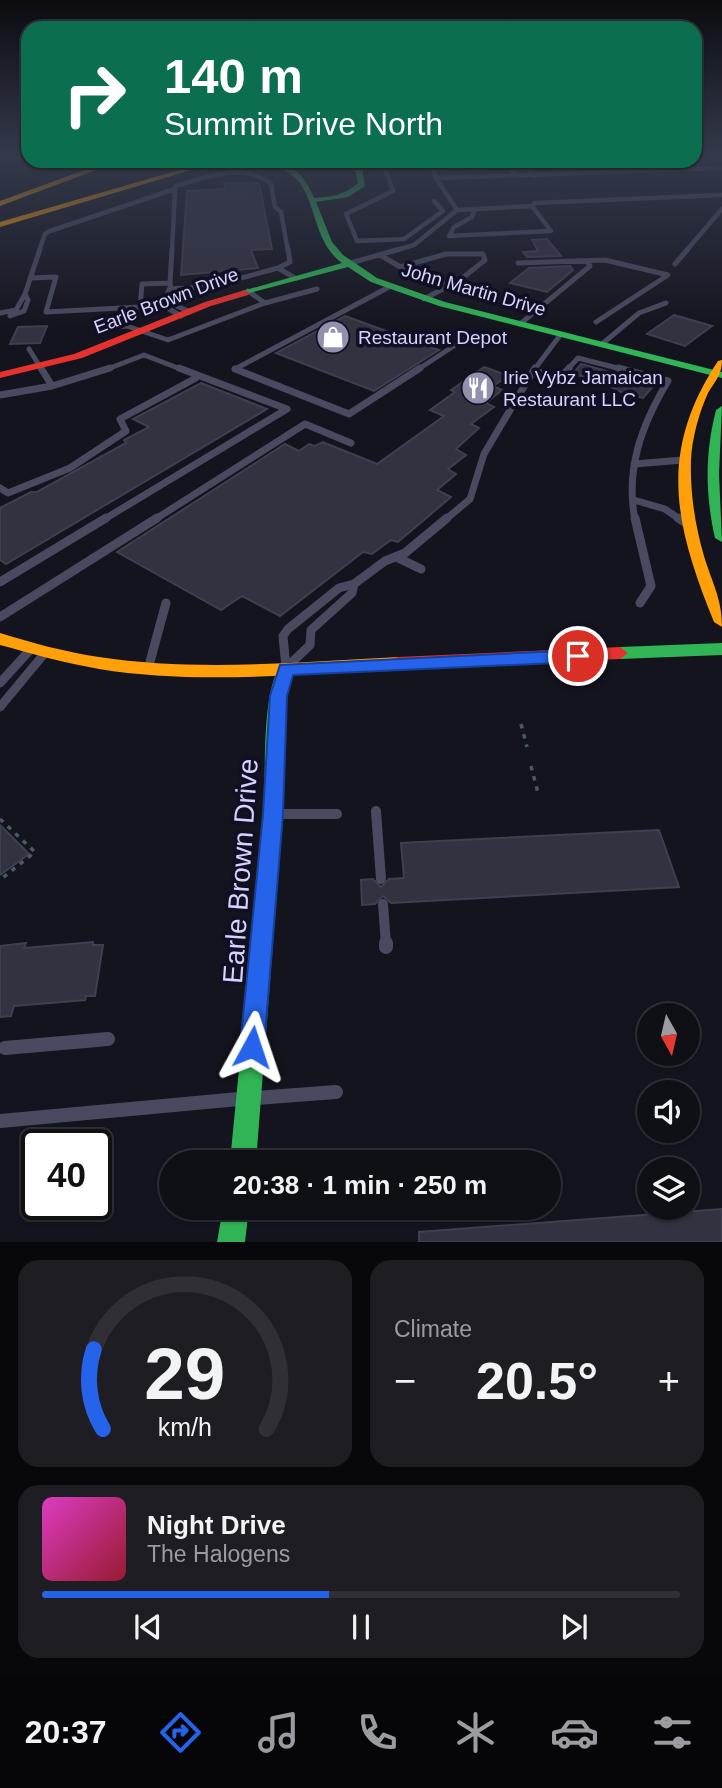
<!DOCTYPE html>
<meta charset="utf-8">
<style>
body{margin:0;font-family:Helvetica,sans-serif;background:#1d1d23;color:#f1f3f6;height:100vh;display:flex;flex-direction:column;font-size:26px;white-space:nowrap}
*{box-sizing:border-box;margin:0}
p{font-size:23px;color:#9b9ca1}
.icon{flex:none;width:38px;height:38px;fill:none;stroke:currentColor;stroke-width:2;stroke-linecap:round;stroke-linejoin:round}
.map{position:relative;height:1242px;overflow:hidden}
.side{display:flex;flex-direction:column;gap:18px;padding:18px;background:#08080c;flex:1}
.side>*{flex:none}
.banner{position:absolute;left:21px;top:21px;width:681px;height:147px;border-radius:21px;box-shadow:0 2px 5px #0004,0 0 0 2px #2f2f35;background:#0b6e4f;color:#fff;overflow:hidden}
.needle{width:46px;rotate:172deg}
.fabs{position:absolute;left:637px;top:1003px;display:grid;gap:14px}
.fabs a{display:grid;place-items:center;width:63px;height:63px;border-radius:50%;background:#0f0f16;box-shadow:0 2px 5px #0004,0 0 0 2px #2f2f35;font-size:35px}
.speed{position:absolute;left:21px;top:1129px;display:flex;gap:14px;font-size:35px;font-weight:700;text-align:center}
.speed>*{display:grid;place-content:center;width:91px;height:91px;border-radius:50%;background:#0f0f16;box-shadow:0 2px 5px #0004,0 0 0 2px #2f2f35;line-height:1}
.speed .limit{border:4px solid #111;border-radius:10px;background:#fff;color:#111}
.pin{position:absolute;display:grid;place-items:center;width:60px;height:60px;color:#fff;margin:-30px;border:4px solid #fff;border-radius:50%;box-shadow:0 2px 7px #0007}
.me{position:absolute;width:77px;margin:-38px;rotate:5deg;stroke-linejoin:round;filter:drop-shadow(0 0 5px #0008)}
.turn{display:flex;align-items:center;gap:24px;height:147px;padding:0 28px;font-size:32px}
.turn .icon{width:91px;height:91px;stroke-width:2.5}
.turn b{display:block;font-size:49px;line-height:60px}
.big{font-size:52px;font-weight:700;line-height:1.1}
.side .card{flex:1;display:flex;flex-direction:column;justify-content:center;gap:10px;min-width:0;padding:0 24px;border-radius:21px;background:#1d1d23}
.side .dial{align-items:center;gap:0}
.dial svg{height:182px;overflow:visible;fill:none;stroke:#2f2f35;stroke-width:7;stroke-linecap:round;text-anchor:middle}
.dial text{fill:#f1f3f6;stroke:none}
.song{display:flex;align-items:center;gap:21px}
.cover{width:84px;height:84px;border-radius:10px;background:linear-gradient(135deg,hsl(310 70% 55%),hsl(350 70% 35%))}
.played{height:7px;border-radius:4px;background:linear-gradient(90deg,#2563eb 45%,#2f2f35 45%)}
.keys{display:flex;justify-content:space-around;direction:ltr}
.heat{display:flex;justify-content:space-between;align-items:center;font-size:38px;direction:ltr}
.side .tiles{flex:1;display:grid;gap:18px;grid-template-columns:1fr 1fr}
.card:last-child{grid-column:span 2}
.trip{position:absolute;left:159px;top:1150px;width:402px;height:70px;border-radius:35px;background:#0f0f16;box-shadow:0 2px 5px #0004,0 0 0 2px #2f2f35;font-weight:700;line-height:70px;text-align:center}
.dock{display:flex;height:112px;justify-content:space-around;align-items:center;background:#060609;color:#9b9ca1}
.dock .icon{width:49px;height:49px}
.dock .current{color:#2563eb}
.dock b{font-size:32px;color:#f1f3f6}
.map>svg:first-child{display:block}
.building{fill:#323240;stroke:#403f51;stroke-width:2}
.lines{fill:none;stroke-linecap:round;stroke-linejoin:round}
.path{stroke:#4a5a64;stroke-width:3.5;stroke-dasharray:4.5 6;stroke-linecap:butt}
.lane-far5{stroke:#494a5f;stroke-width:4.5}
.lane-far4{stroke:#494a5f;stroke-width:5}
.lane-far3{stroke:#494a5f;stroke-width:7}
.lane-far2{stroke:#494a5f;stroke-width:9}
.lane-far1{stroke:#494a5f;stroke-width:10}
.lane{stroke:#494a5f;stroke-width:14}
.fast{fill:#30b455;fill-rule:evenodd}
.slow{fill:#ff9f0a;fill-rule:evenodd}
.jam{fill:#e5322d;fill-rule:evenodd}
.route{fill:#2563eb;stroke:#184099;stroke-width:2}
.labels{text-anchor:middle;stroke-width:7;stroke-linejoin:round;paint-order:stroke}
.far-street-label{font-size:19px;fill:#d4d4fc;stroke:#110f23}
.far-poi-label{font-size:19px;fill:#d4d4fc;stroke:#110f23;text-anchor:start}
.near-street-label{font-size:28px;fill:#d4d4fc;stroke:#110f23}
</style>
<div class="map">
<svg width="722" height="1242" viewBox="0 0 722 1242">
<rect width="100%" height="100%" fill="#14141e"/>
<path class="building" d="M225,183H259L272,249L251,250L258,268L181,275L187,191L225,189Z
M547,239L561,256L527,257L523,252L538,251L532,240Z
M570,266L573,270L547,292L510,283L529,268Z
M674,315L712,326L685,346L647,334Z
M345,316L439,350L374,391L276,353Z
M47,326L40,343L10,344L18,327Z
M581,364L614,373L655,384L643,398L625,394L600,381L573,374Z
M484,367L509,376L493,386L502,390L486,403L494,407L471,424L479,428L456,449L466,455L448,469L456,474L437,490L451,497L398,542L391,540L372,554L363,552L280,616L242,596L221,610L117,552L285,444L299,451L309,444L315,446L323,442L377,464L444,416L430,410L455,392L451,390Z
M201,383L267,409L6,564L0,560V508L31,492H37L126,443L124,440L149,427L133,419Z
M0,825L29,854L0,875Z
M659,830L679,887L391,903L383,896L375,904L362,905L361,880L373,879L381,887L389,879L404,878L401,843Z
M93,942V945H103L95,996H86L85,1000L14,1006L11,1016L0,1017V946L26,943L24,948Z
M722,1209V1242H419V1232Z"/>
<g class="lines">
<path class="path" d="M521,724L527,747
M531,766L538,793
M0,819L35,852L0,880"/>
<path class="lane-far5" d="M0,158L28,157
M382,161L393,191L346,214L357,241L404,239L443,211L434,201
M437,161L431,165L504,162L516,175
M521,161L535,176
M383,166L431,165L436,178
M532,206L535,203L722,195
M449,236L551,231L532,206L457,210
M449,236L454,227L472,217L475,209
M39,251L45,234L50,231L175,189L176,186C207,177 242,162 271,184L275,207L281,212L288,251
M172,251L175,189
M393,251L414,245L457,210L436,178L722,168
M686,251L722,209"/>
<path class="lane-far4" d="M288,249L290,262L278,268L295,278
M380,255L404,269L447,284
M518,263L605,260L668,275L596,322
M347,264L400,249
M675,264L688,249
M400,267L446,254H483L485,260L460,280L424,299
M30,278L56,277L46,312L140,307L142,284L170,283L175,305L190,312
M170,283L172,249
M169,289L208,287L278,268
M169,289L164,306L181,316
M248,291L265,303L317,289
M0,313L16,310L25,294L40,249
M10,316L24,311L28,300L25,294
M520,324L590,266L587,261
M114,327L127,326L168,340L265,303
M602,344L639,313L666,303
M29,349L42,370
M235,369L389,287
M105,370L144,355L183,370
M417,370L466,338
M534,370L561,334
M567,370L578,358L625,370"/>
<path class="lane-far3" d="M41,368L52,386L110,368
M618,368L668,381C642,424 625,469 635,520
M235,369L349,414L420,368
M533,371L560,378L569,368
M0,395L52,386
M634,464L683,460
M0,488L8,493L70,468L126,431L120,419L196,378
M634,500L665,509L681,520
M103,520L287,409L179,368
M154,520L305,424L351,443
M445,520L470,499L484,454L535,368"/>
<path class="lane-far2" d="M635,518L651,586L640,603
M678,518L686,523
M396,557L421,569
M0,582L106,518
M0,617L157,518
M288,666L310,645L311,630L352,593L354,584
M286,668L283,636L288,629L339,588L354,584L385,561L405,553L447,518
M148,669L166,603
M0,683L30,650
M0,707L44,654"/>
<path class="lane-far1" d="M376,811L381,879
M278,814H337
M383,904L386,945"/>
<path class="lane" d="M386,943V947
M5,1048L108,1039
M256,1098L336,1092
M0,1121L239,1099"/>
<path class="fast" d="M272,161C293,161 307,180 314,198C331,197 345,195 358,183L353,161H361L365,186L348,197L316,202L332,242L343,255L377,278L445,302L722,372V378L439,306L371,282L348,267L242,295V291L342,263C316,244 317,211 302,186C295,175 282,169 272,161Z
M722,406L719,474L722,542L715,538C705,494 705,453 716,410Z
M722,643V655L620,659L612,653L620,647Z
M286,663L292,665L294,669L287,696L283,814L256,1162H230C241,1047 253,932 263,817C267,775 260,701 280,665Z
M223,1208H249L245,1242H217Z"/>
<path class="slow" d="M109,161H120L0,206V201Z
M210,161H222L0,227V222Z
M722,360C722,375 715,381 708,393C699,413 692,438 691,460C690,493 695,525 704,556C712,583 722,598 722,627L714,622C675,526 657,453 718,361Z
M0,633C33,643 65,652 99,657C197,672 299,662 398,657L404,659L406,663L404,667L398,669C299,674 197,685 99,669C65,663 33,654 0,645Z"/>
<path class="jam" d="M245,290L250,293L248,295L211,306L82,358L0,378V372L74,354L205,302Z
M620,647L628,653L620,659L398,669L392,667L390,663L392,659L398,657Z"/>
</g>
<linearGradient id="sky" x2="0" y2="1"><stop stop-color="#0b0b10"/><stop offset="0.47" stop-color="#343a4c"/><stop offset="1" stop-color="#343a4c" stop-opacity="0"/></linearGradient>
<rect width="722" height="329" fill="url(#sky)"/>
<path class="route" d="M578,650L586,656L578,662L293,675L287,696L283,814L264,1047L261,1056L252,1059L244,1056L240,1047L263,814L270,696L280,665Z"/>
<defs>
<symbol id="shop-disc" viewBox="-11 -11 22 22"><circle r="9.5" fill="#9191ae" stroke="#110f23"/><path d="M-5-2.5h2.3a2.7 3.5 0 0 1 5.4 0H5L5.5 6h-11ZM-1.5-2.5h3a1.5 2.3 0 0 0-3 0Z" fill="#fff"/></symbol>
<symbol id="restaurant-disc" viewBox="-11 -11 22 22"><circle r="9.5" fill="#9191ae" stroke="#110f23"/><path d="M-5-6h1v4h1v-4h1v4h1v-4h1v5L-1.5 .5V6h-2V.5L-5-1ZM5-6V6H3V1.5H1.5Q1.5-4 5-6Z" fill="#fff"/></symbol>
</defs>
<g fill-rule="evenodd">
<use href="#shop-disc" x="314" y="318" width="38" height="38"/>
<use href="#restaurant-disc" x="459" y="369" width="38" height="38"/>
</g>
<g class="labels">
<g class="far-street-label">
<text transform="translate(474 289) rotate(16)" y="7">John Martin Drive</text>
<text transform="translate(166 300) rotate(-21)" y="7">Earle Brown Drive</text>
</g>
<g class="far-poi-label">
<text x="358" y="344">Restaurant Depot</text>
<text x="503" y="384">Irie Vybz Jamaican<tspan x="503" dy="22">Restaurant LLC</tspan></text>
</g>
<g class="near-street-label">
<text transform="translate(240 871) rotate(-86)" y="10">Earle Brown Drive</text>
</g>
</g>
</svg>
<div class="fabs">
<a><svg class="needle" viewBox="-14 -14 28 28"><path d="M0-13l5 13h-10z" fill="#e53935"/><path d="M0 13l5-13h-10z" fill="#9b9ca1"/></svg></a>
<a><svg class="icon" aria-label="sound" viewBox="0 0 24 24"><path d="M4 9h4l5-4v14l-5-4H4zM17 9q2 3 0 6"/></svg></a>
<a><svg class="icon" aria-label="layers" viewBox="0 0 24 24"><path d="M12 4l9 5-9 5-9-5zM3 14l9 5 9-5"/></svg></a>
</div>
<div class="speed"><div class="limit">40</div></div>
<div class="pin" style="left:578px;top:656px;background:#d93025"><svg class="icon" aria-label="arrive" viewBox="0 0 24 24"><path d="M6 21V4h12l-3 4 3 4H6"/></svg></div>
<svg class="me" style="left:252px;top:1047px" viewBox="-20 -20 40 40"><path d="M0-17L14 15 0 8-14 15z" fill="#2563eb" stroke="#fff" stroke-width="4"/></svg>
<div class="trip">20:38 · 1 min · 250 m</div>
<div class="banner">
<div class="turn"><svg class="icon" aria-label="right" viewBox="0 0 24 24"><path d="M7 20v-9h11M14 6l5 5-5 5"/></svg><div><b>140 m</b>Summit Drive North</div></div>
</div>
</div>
<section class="side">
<div class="tiles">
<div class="card dial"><svg viewBox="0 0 100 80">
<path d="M14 69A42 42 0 1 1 86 69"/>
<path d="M14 69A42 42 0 0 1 10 34" stroke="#2563eb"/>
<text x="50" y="56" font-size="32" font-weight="700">29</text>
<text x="50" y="72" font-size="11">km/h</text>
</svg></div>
<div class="card"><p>Climate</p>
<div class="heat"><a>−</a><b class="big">20.5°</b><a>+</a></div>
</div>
<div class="card">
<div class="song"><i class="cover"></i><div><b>Night Drive</b><p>The Halogens</p></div></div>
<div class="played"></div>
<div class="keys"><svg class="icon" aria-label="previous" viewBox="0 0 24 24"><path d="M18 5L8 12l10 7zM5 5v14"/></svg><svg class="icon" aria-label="pause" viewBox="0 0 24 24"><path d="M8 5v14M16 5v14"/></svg><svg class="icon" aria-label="next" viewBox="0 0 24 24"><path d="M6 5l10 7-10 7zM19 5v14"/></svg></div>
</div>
</div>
</section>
<nav class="dock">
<b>20:37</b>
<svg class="icon current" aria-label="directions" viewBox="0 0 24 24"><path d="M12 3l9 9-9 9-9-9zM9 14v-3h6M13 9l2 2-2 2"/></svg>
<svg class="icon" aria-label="music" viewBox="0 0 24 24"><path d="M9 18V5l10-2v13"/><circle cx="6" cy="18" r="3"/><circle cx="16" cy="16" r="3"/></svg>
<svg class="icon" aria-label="phone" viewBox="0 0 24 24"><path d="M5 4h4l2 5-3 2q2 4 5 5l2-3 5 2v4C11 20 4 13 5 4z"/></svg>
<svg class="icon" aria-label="climate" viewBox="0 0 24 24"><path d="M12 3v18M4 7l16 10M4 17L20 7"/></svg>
<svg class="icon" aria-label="car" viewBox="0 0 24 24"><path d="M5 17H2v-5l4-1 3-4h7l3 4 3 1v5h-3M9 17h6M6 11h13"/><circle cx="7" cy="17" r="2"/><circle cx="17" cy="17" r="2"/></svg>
<svg class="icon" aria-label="filters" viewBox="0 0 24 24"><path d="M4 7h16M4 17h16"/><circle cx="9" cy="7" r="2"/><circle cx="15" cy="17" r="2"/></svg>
</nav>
